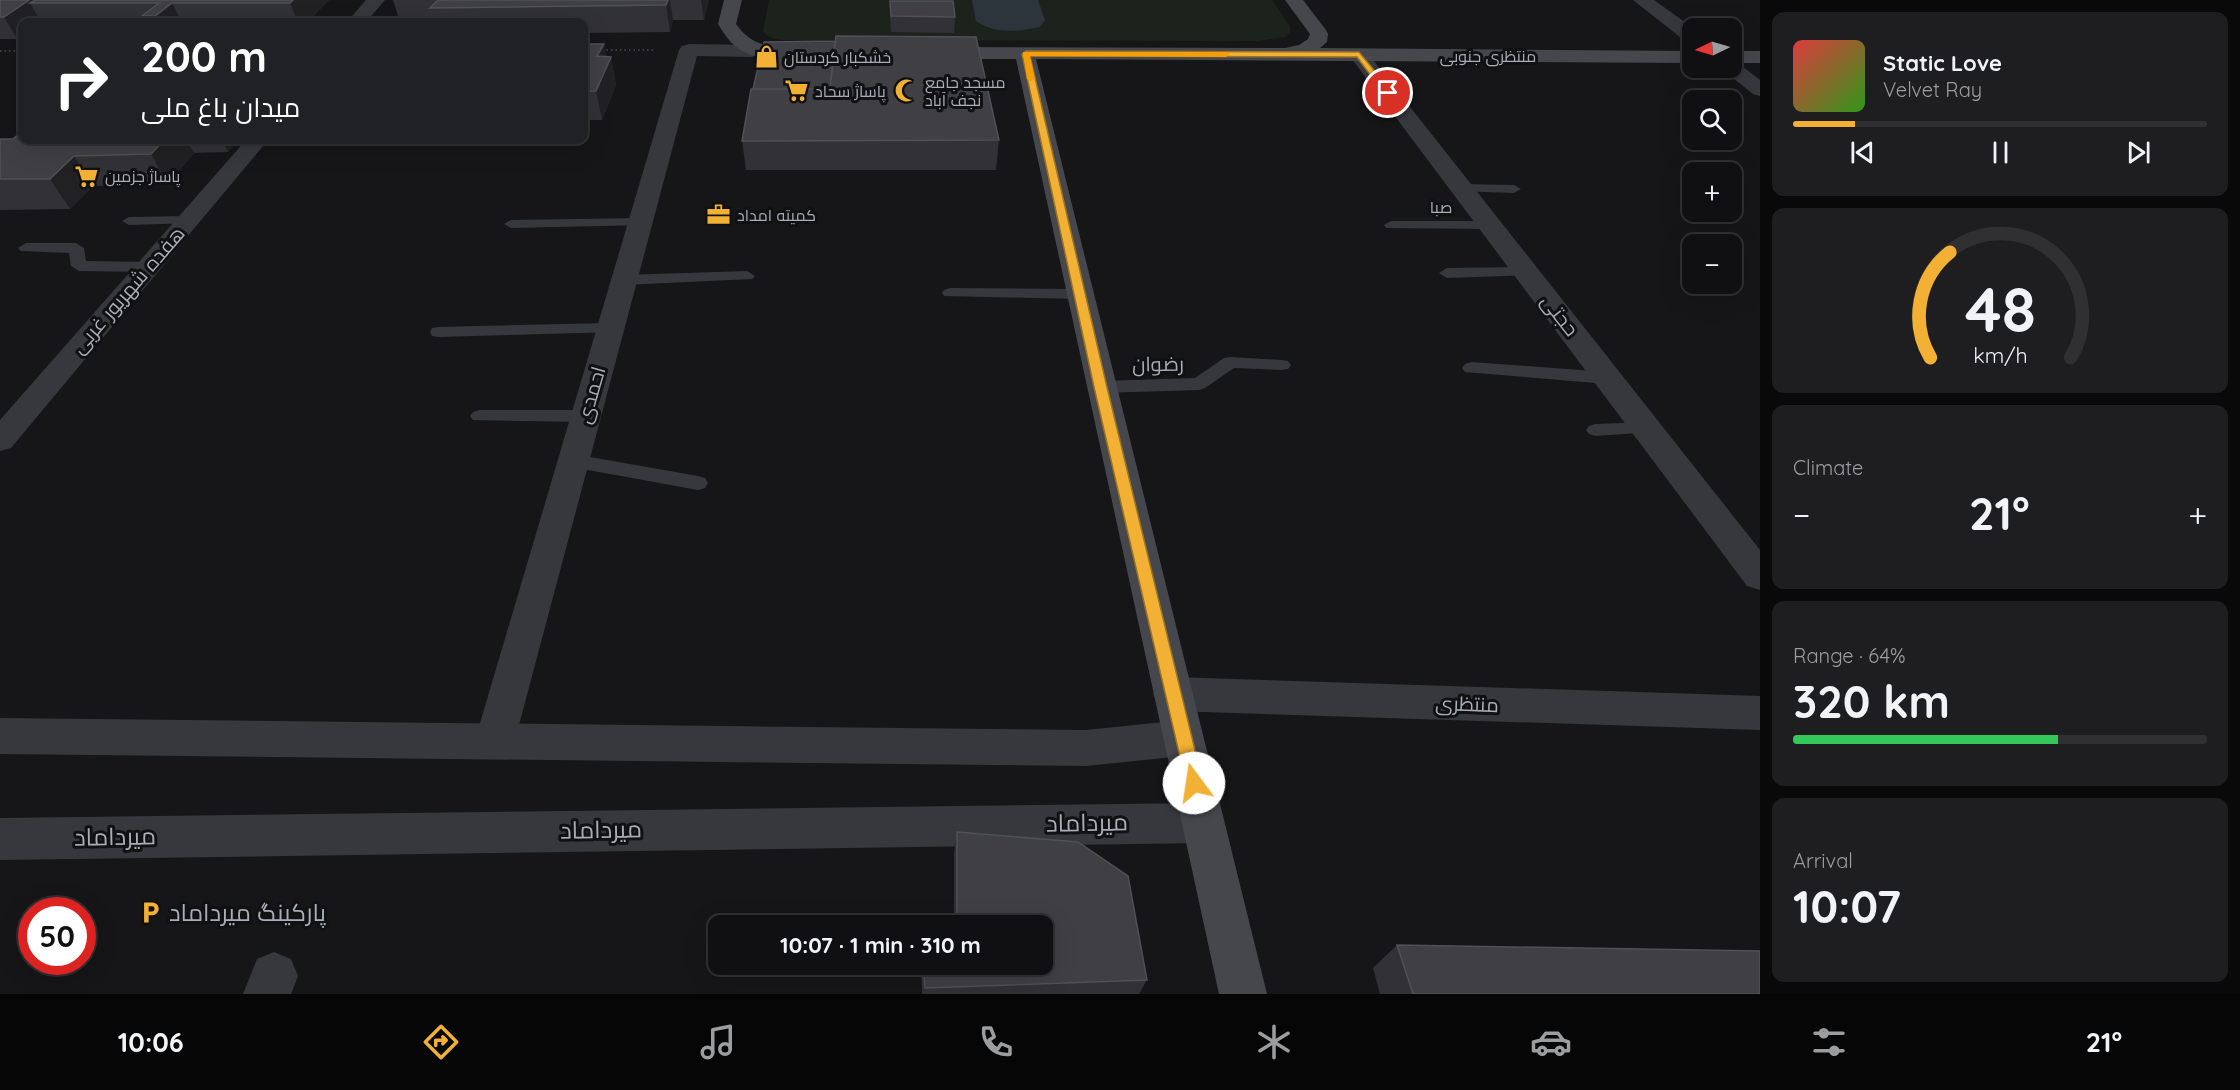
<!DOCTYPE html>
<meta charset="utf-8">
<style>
body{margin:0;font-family:Quicksand,Cairo,sans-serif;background:#1e1e20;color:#f1f3f6;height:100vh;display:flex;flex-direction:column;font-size:22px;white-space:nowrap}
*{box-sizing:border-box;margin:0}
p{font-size:20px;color:#9c9d9f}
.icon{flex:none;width:33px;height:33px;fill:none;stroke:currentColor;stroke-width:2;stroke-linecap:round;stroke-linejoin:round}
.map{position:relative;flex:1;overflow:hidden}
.sheet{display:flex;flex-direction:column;gap:12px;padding:12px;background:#09090a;width:480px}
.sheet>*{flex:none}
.banner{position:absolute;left:18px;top:18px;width:570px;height:126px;border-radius:12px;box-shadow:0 6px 24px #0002,0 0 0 2px #303032;background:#202124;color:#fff;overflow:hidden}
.needle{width:39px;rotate:265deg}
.controls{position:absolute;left:1682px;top:18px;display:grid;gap:12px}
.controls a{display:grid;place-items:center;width:60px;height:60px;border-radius:12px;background:#101012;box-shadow:0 6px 24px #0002,0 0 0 2px #303032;font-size:30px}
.speed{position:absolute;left:18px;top:897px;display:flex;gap:12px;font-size:30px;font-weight:700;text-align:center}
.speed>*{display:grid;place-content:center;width:78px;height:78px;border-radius:50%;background:#101012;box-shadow:0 6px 24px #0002,0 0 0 2px #303032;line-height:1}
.speed .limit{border:9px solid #d22;background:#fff;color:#111}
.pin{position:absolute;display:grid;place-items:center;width:51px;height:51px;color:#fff;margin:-26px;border:3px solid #fff;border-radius:50%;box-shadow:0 2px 6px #0007}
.me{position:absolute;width:66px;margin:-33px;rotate:346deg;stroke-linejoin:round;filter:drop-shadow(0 0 4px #0008)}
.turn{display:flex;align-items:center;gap:21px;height:126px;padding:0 24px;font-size:27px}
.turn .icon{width:78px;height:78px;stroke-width:2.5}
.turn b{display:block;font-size:42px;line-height:51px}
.big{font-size:45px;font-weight:800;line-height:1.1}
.sheet .card{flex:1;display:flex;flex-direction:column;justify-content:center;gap:9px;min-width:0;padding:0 21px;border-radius:12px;background:#1e1e20}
.sheet .dial{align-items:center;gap:0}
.dial svg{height:156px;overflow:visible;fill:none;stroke:#303032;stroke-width:7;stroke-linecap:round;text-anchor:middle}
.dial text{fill:#f1f3f6;stroke:none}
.song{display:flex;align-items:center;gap:18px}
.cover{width:72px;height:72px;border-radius:9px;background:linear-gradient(135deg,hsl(0 70% 55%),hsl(110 70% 35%))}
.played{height:6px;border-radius:3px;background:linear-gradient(90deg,#f2b134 15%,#303032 15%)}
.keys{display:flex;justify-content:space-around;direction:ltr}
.heat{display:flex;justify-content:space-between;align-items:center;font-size:33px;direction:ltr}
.charge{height:9px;border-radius:4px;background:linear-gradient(90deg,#34c759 64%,#303032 0)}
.trip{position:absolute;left:708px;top:915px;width:345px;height:60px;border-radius:12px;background:#101012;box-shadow:0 6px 24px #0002,0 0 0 2px #303032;font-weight:800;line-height:60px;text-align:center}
.tab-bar{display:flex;height:96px;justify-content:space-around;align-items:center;background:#060607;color:#9c9d9f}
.tab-bar .icon{width:42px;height:42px}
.tab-bar .selected{color:#f2b134}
.tab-bar b{font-size:27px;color:#f1f3f6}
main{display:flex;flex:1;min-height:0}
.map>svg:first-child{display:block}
.green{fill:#1c231d}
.water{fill:#2c353c}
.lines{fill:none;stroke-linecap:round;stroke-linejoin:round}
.path{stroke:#3d3f44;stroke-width:2;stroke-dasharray:1.5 3;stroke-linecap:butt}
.service{fill:#37383d;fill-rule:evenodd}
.minor{fill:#37383d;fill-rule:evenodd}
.tertiary{fill:#37383d;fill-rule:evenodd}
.secondary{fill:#45474d;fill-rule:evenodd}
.wall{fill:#323236}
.shaded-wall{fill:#212124}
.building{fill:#3f3f44;stroke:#4f5156;stroke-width:1.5}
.route{fill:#f2b134;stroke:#9d7322;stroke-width:1.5}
.slow{fill:#f59e0b}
.labels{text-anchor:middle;stroke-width:6;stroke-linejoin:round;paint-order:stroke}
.far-street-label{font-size:16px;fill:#a8adb8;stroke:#111113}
.far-poi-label{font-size:16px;fill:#a8adb8;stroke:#111113;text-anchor:start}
.street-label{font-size:20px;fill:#a8adb8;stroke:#111113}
.near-street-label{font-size:24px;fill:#a8adb8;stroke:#111113}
.near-poi-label{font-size:24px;fill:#a8adb8;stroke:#111113;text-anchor:start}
</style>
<main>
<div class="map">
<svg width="1760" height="994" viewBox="0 0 1760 994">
<rect width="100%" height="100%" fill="#161618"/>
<path class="green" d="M769,0H1272L1290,26V32L1285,37L1257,41L781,40L769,37L763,32Z"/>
<path class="water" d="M972,0H1038L1045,20L1040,27C1018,32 995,34 976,21Z"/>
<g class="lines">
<path class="path" d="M602,50H655
M0,51H22"/>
<path class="service" d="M1461,184L1514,185L1521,189L1514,193L1456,191L1454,188L1456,185Z
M189,216L196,220L194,223L129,225L122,221L129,217Z
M640,218L647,222L645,225L511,228L504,224L511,220Z
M1391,221H1490L1497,225L1490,229L1386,228L1384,225Z
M26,243H76L84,248L86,261L148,262L156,267L148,272L79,271L71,266L69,253L21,251L18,248Z
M1526,267L1531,269L1534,272L1531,275L1447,278L1439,273L1447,268Z
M747,271L755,276L752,279L623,285L615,280L623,275Z
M950,288L1079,289L1087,294L1079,299L944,296L942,293L944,290Z
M610,323L616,324L618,328L616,332L438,337L432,336L430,332L432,328L438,327Z
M1230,357L1282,360L1288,361L1291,365L1288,369L1282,370L1234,368L1205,388L1199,390L1101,393L1095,391L1092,387L1095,383L1101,381L1195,378L1224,358Z
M1471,362L1608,372L1614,374L1617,378L1614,382L1608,384L1465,372L1462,368L1465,364Z
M479,410H585L591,412L594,416L591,420L585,422L473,420L470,416L473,412Z
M1646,422L1652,424L1655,428L1652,432L1595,436L1589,434L1586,430L1589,426L1595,424Z
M573,454L698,476L705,478L708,483L705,488L698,490L566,466L564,461L566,456Z"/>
<path class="minor" d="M689,44L751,45L758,47L761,51L758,55L751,57L697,56L515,740L509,753L495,758L481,753L475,740L679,50L682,46Z
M1359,49L1366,51L1760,550V590L1747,586L1352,59L1349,55L1352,51Z
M1173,677L1760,696V730L1173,711L1159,706L1153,694L1159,682Z
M274,952L291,959L298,976L291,994H243L257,959Z"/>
<path class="tertiary" d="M366,0H385L366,22H347Z
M1633,0H1654L1693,28L1692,43L1685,41Z
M1731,61L1738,63L1760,80V96L1753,94L1724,71L1721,68H1731Z
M246,140H268L11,448L0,451V420Z
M0,718L1086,730L1183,720L1197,725L1203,738L1197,751L1183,756L1086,766L0,754Z
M1202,803L1217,809L1223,823L1217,837L1202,843L0,860V818Z"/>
<path class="secondary" d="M724,0H742L736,24C756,52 777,46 807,45L814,47L817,51L814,55C791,61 754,62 735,46C728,40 723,32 718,24Z
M1285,0H1303L1326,30L1328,34L1327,42L1320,48L1692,51V63L1036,59L1267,994H1219L1016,59H936L929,57L926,53L929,49L936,47L1285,48L1299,45L1308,39L1310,34Z
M1731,51H1760V63H1731Z"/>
</g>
<path class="wall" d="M0,0H329L308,22H41L17,39H0Z
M393,0H709L704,20H673L670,32L584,33V22H400Z
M890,1L955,17L954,33L891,32L890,16Z
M584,44L606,57H611L616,85L602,120H584Z
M0,139L22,140H239L228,152L194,153L168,184L93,186L70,209L0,210Z
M999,140L996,170H746L742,141Z
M957,832L1147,980L1139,994H922L921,964H1042V926H954V854Z
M1397,945L1760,994H1380L1373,968Z"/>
<path class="shaded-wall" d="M29,0H71L30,3L41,22H22V36L17,39L4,17Z
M293,0H329L308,22H298L290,3Z
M668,0H670L673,20L670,32L666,5Z
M701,0H709L704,20Z
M172,3L182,22H158L155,16Z
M604,44L608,64L611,57L616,85L602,120L596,91L597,56Z
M164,140H187L194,153L168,184L151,154Z
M222,140H239L228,152Z
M74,156L93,186L70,209L50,179Z"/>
<path class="building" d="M0,0H29L4,17H0Z
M35,0H293L290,3H172L155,16H142L159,3H30Z
M438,0H668L666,5L430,8Z
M890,1H953L955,17L891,16Z
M836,36L976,37L999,140L742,141L751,89H830Z
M835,41L830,89H753L764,42Z
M584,44H604L597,56L611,57L596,91H584Z
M22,131V140H164L151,154L74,156L50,179H0V139H13Z
M957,832L1078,842L1128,876L1147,980L925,988L923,964H1042V926H957Z
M1397,945L1760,951V994H1413Z"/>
<path class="route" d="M1026,51L1359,52L1393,93L1385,95L1357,57L1030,56L1107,387L1203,783L1200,788L1194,791L1188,788L1186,783L1094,387L1022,54Z"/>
<path class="slow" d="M1023,52H1226L1230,54L1226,57L1030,56L1035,79L1031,81L1027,79Z"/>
<defs>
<symbol id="shop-bare" viewBox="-9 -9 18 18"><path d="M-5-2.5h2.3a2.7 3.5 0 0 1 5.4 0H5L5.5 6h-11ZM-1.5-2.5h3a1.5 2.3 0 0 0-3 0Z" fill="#f2b134" stroke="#111113" stroke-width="2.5" paint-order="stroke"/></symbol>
<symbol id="supermarket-bare" viewBox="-9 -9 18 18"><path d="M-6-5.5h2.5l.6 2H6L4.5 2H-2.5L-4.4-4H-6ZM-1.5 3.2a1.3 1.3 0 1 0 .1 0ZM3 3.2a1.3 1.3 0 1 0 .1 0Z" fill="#f2b134" stroke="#111113" stroke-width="2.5" paint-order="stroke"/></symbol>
<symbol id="mosque-bare" viewBox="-9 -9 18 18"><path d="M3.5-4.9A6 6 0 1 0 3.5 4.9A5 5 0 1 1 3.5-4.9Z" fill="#f2b134" stroke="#111113" stroke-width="2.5" paint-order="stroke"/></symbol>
<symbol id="office-bare" viewBox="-9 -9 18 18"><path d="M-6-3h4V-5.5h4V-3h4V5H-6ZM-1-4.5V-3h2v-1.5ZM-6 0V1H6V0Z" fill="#f2b134" stroke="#111113" stroke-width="2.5" paint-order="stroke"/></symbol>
<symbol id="parking-bare" viewBox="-9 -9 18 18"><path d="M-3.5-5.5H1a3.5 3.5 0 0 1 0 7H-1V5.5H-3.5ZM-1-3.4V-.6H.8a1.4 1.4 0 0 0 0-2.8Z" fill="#f2b134" stroke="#111113" stroke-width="2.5" paint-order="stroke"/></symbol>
</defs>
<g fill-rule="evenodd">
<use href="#shop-bare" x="750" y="40" width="33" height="33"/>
<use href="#supermarket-bare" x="780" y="74" width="33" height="33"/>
<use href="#mosque-bare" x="890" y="74" width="33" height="33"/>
<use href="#supermarket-bare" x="70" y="160" width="33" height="33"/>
<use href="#office-bare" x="702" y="198" width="33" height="33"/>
<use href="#parking-bare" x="134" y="896" width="33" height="33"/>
</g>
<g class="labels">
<g class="far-street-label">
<text x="1488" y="62">منتظری جنوبی</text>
<text x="1441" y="213">صبا</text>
</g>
<g class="far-poi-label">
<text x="784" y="63">خشکبار کردستان</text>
<text x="925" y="88">مسجد جامع<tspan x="925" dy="18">نجف آباد</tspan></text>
<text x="815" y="97">پاساژ سحاد</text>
<text x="105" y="182">پاساژ جزمین</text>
<text x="737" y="221">کمیته امداد</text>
</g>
<g class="street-label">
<text transform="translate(128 290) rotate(-49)" y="7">هفده شهریور غربی</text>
<text transform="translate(1560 315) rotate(52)" y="7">حجتی</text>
<text transform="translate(1158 364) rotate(-1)" y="7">رضوان</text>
<text transform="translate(591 395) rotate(-74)" y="7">احمدی</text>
<text transform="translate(1467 704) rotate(2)" y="7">منتظری</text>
</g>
<g class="near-street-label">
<text transform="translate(1087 823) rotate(-1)" y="8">میرداماد</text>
<text transform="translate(601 830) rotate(-1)" y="8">میرداماد</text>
<text transform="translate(115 837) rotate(-1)" y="8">میرداماد</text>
</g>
<g class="near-poi-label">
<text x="169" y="921">پارکینگ میرداماد</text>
</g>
</g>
</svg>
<div class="controls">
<a><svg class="needle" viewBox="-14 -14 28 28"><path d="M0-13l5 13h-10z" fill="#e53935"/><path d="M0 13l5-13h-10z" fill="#9c9d9f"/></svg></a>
<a><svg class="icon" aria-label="search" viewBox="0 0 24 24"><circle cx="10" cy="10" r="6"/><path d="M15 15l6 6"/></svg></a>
<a>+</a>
<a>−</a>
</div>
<div class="speed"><div class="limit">50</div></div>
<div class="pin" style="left:1388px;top:93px;background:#d93025"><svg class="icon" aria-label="arrive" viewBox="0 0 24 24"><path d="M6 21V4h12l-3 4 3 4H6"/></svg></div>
<svg class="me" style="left:1194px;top:783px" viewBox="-20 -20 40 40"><circle r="19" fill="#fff"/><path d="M0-13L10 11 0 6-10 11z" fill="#f2b134"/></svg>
<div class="trip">10:07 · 1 min · 310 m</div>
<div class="banner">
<div class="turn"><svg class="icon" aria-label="right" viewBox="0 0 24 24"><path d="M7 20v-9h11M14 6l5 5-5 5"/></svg><div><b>200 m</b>میدان باغ ملی</div></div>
</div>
</div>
<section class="sheet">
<div class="card">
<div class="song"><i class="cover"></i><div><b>Static Love</b><p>Velvet Ray</p></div></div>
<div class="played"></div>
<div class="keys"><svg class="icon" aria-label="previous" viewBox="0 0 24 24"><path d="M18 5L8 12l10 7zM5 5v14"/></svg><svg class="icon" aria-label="pause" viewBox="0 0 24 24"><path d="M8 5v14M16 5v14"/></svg><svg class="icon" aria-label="next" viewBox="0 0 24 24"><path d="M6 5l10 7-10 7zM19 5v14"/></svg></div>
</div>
<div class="card dial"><svg viewBox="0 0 100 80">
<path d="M14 69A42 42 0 1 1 86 69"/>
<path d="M14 69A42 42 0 0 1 24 15" stroke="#f2b134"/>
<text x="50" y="56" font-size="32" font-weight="700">48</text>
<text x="50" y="72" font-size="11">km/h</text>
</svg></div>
<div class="card"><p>Climate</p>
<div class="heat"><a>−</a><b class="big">21°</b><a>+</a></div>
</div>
<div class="card"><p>Range · 64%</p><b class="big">320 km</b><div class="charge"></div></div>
<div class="card"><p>Arrival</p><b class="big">10:07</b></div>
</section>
</main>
<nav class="tab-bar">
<b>10:06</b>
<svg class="icon selected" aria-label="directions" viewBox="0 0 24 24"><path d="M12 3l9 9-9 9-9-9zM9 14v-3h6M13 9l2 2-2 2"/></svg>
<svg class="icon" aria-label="music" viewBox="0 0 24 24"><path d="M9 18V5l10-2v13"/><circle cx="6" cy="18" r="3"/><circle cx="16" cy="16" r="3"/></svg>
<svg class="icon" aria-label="phone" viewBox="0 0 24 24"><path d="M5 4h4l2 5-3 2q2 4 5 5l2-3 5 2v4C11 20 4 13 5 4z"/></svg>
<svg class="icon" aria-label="climate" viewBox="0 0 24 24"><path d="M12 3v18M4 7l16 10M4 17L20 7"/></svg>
<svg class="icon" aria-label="car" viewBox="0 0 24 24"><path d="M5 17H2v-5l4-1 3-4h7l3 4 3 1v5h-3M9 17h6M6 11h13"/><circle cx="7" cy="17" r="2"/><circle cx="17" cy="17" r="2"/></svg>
<svg class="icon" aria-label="filters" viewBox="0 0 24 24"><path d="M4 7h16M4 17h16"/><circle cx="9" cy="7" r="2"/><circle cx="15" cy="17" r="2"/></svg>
<b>21°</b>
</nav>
